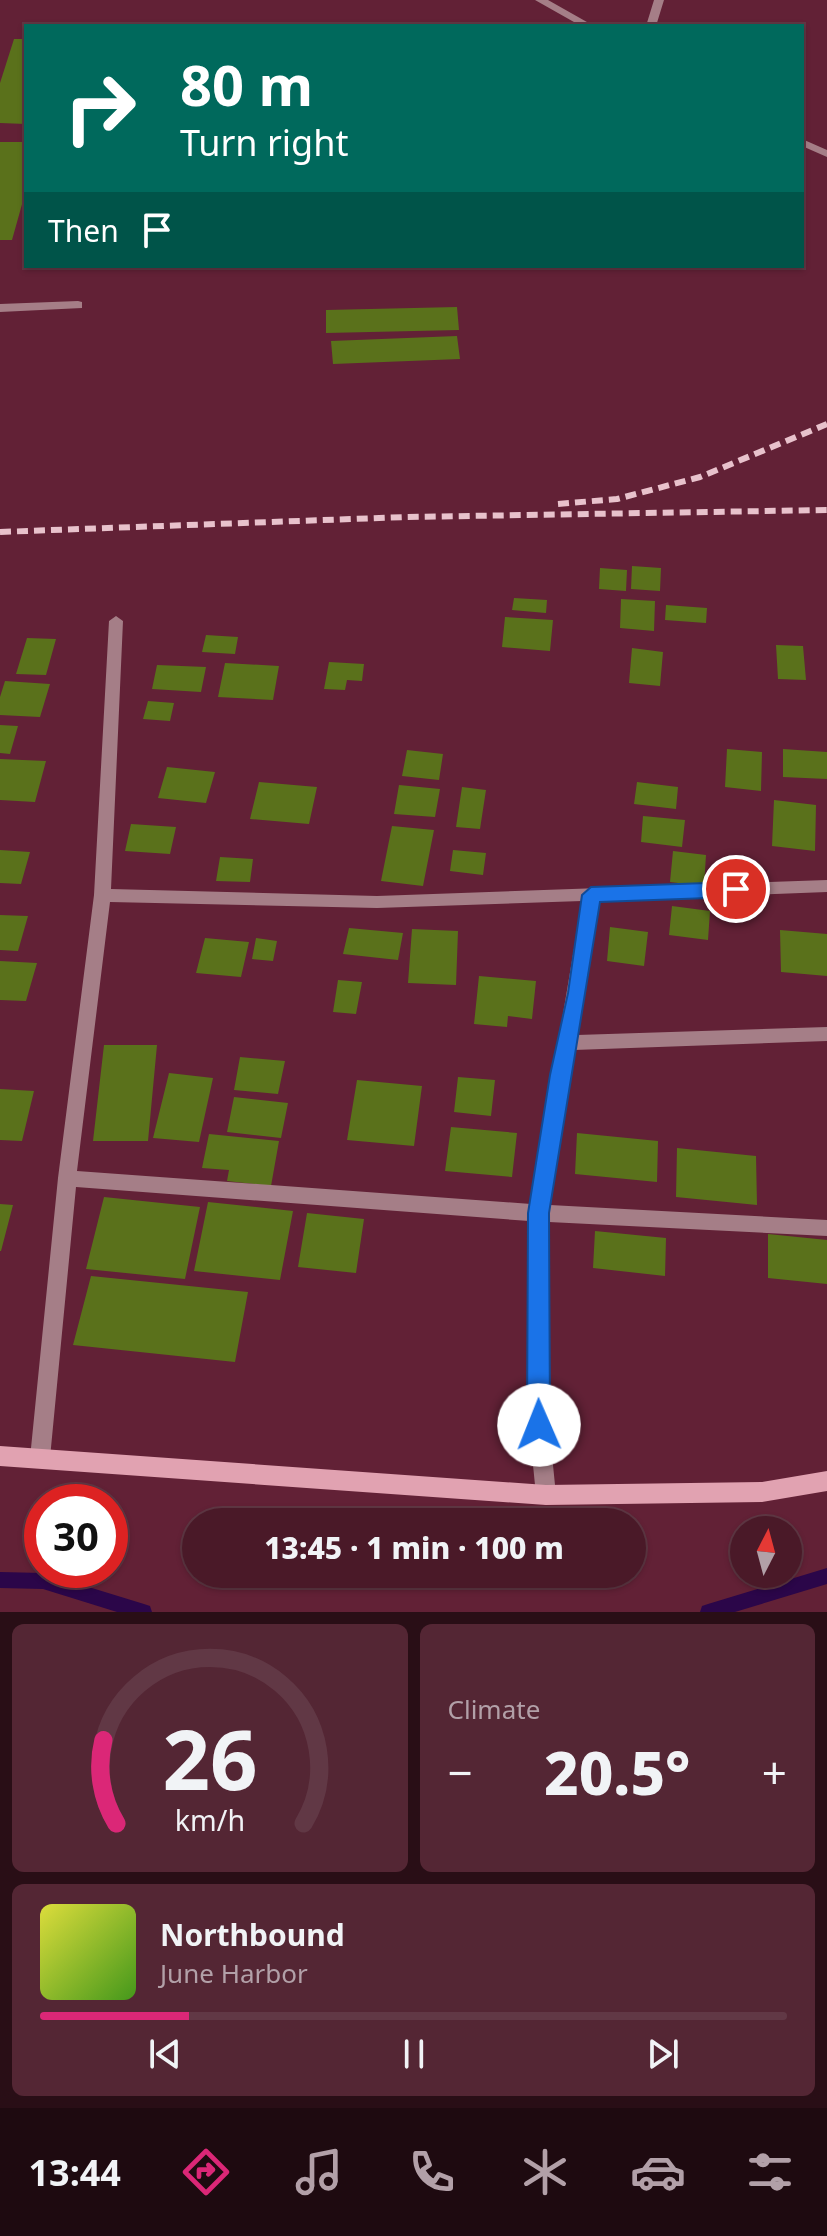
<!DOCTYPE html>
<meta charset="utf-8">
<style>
body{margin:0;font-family:"Noto Sans",sans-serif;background:#542634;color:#f1f3f6;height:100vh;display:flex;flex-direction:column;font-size:30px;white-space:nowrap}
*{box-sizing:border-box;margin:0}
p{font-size:26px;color:#b2a0a8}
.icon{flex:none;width:44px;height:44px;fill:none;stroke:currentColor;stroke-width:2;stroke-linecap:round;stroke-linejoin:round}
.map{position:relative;height:1612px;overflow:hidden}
.sheet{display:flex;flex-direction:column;gap:12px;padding:12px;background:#290e16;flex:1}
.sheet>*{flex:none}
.guide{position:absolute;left:24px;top:24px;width:780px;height:244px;border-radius:0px;box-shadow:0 2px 6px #0004,0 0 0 2px #613845;background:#00695c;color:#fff;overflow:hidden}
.needle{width:52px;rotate:6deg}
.buttons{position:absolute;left:730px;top:1516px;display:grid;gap:16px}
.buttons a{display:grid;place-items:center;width:72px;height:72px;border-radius:50%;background:#4a1928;box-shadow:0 2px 6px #0004,0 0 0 2px #613845;font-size:40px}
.speed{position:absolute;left:24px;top:1484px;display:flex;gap:16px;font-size:40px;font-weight:700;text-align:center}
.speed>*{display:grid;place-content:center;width:104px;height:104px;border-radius:50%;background:#4a1928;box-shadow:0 2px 6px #0004,0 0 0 2px #613845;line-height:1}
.speed .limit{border:12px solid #d22;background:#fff;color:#111}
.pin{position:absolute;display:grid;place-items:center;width:68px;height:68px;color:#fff;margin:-34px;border:4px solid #fff;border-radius:50%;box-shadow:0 2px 8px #0007}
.me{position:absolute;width:88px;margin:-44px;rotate:359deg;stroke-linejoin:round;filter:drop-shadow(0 0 6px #0008)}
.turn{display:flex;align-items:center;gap:28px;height:168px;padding:0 24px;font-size:36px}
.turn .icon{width:104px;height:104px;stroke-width:2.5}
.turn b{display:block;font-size:56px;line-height:68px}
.then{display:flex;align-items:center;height:76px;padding:0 24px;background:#0003;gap:16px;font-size:30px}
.big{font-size:60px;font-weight:800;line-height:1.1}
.sheet .card{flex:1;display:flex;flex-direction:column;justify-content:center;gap:12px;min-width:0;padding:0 28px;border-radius:12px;background:#542634}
.sheet .dial{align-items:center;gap:0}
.dial svg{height:208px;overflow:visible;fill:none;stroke:#613845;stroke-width:7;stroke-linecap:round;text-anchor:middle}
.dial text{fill:#f1f3f6;stroke:none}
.song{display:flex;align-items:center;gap:24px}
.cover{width:96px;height:96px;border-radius:12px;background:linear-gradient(135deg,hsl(60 70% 55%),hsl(100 70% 35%))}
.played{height:8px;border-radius:4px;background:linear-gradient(90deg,#db2777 20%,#613845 20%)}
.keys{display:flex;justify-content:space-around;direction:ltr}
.heat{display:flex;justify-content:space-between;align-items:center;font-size:44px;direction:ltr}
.sheet .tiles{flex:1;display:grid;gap:12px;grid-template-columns:1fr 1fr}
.card:last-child{grid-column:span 2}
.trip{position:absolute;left:182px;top:1508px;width:464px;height:80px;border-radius:40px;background:#4a1928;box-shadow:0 2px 6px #0004,0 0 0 2px #613845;font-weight:800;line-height:80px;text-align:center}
.menu{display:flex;height:128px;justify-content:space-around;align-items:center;background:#1e0a10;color:#b2a0a8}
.menu .icon{width:56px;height:56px}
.menu .selected{color:#db2777}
.menu b{font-size:36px;color:#f1f3f6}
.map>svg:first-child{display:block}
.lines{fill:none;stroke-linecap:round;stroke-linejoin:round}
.stream{fill:#2b0649;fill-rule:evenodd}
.building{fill:#5a711b}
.lane{fill:#a57e87;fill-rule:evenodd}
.street{fill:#a57e87;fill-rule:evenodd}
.secondary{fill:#e1a2b1;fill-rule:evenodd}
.rail{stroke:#e8c2cc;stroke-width:6;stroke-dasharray:11 6;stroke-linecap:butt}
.route{fill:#1a73e8;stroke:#114b97;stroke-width:2}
</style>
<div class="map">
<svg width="827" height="1612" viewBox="0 0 827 1612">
<rect width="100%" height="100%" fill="#622136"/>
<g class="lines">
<path class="stream" d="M827,1568V1584L735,1612H700L702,1606L708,1604Z
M0,1572L43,1573L144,1604L150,1606L152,1612H117L43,1589L0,1588Z"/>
</g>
<path class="building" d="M14,39H26V124L0,123V83Z
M0,142H26V190L12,240H0Z
M457,307L459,330L326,333V310Z
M457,336L460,359L333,364L331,341Z
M632,566L661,568L660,591L631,589Z
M600,568L627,570L626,591L599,589Z
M514,598L547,600L546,613L512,610Z
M621,599L655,601L654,631L620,628Z
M666,605L707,608L706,623L665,620Z
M505,617L553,620L550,651L502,647Z
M206,635L238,637L235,654L202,652Z
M27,638L56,639L46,675L16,674Z
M776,645L803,646L806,680L778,679Z
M632,648L663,652L660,686L629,683Z
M329,662L364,664L362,681L347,680L345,690L324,689Z
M225,663L279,666L273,700L218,697Z
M157,665L206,667L201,692L152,689Z
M5,681L50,684L40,717L0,715V697Z
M148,701L174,703L170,721L143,719Z
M0,725L18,726L10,754L0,753Z
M727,749L762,752L761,791L725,787Z
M783,749L827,752V779L783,777Z
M407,750L443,754L439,780L402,776Z
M0,759L46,761L35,802L0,800Z
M167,767L215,772L206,803L158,798Z
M259,782L317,787L309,824L250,819Z
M637,782L678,787L676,809L634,804Z
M399,785L440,789L435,817L394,814Z
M462,787L486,790L480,829L456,827Z
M774,800L816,805L815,851L772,846Z
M643,816L685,820L682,847L641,842Z
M131,824L176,827L170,854L125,851Z
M392,826L434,830L423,886L381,881Z
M0,850L30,852L21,884L0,883Z
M453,850L486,853L483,875L450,871Z
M673,851L706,855L704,886L670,882Z
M220,857L253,859L250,882L216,881Z
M672,906L710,911L708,940L669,935Z
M0,915L28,916L18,951L0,950Z
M610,927L648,932L644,966L607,961Z
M349,928L403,933L398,960L343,954Z
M412,929L458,931L456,985L408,983Z
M780,930L827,934V976L781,972Z
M205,938L249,942L241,977L196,973Z
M256,938L277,941L273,961L252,959Z
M0,961L37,963L26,1001L0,1000Z
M479,976L536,981L532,1019L508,1016L507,1027L474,1024Z
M338,980L362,982L356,1014L333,1012Z
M104,1045H157L148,1141H93Z
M240,1057L285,1061L278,1094L234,1090Z
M169,1073L213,1078L199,1142L153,1138Z
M458,1077L495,1080L491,1116L454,1112Z
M357,1080L422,1086L414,1146L347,1140Z
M0,1089L34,1091L22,1141L0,1140Z
M234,1097L288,1103L281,1138L227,1132Z
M451,1127L517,1133L512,1177L445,1171Z
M577,1133L658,1141L657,1182L575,1174Z
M209,1134L279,1141L271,1186L227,1181L229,1170L202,1168Z
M677,1148L756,1156L757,1205L676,1197Z
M104,1197L200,1207L185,1279L86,1269Z
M208,1202L293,1211L280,1280L194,1271Z
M0,1204L13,1205L1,1251H0Z
M307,1213L364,1219L356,1273L298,1267Z
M595,1231L666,1238L665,1276L593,1268Z
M768,1234L827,1240V1284L768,1278Z
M91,1276L248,1292L235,1362L73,1345Z"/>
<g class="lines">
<path class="lane" d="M78,301L82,302V308L0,312V304Z"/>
<path class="street" d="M535,0H548L594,26H581Z
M654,0H664L656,26H646Z
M802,139L827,150V157L802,146Z
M116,616L123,621L111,889L377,896L827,880V892L599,901L577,1035L827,1027V1041L574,1050L550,1205L827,1220V1236L549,1222V1425L556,1495L553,1502L546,1505L539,1502L536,1495L529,1425V1221L76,1187L50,1458L47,1465L40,1468L33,1465L30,1458L58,1178L94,895L109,621ZM582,901L531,1204L77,1171L110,902L377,908Z"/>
<path class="secondary" d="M0,1446L546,1485L762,1482L827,1471V1491L762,1502L546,1505L0,1466Z"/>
<path class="rail" d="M558,504L617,499L700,477L827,424
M0,532L407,517L827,510"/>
</g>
<path class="route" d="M736,882L746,889L736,897L600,902L549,1213L550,1425L547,1433L539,1436L531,1433L527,1425L528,1213L550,1075L568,993L582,895L591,887Z"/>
</svg>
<div class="buttons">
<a><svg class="needle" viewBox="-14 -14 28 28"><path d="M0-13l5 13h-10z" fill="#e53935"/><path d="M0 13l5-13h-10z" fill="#b2a0a8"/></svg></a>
</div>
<div class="speed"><div class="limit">30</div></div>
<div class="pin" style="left:736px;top:889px;background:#d93025"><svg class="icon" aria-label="arrive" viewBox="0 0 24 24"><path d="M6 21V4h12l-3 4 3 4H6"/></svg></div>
<svg class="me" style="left:539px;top:1425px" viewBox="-20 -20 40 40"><circle r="19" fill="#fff"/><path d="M0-13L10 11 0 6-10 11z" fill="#1a73e8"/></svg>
<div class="trip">13:45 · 1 min · 100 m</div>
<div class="guide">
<div class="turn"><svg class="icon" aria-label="right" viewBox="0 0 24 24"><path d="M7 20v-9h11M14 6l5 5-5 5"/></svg><div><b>80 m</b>Turn right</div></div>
<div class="then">Then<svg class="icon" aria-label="arrive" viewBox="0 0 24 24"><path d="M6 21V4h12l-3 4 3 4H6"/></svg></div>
</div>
</div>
<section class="sheet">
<div class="tiles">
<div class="card dial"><svg viewBox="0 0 100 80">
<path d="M14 69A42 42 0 1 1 86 69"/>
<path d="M14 69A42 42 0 0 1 9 37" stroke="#db2777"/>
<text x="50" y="56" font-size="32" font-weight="700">26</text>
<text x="50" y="72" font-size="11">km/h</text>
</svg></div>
<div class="card"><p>Climate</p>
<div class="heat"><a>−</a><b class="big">20.5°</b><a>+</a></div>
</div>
<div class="card">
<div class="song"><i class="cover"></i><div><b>Northbound</b><p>June Harbor</p></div></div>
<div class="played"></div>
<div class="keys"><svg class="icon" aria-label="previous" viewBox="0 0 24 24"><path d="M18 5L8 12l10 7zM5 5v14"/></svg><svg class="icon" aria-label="pause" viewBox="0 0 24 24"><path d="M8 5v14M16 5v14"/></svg><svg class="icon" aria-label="next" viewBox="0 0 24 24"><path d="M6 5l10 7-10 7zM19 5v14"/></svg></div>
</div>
</div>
</section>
<nav class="menu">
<b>13:44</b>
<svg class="icon selected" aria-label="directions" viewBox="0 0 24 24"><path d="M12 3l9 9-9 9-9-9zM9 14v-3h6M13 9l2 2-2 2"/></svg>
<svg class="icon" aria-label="music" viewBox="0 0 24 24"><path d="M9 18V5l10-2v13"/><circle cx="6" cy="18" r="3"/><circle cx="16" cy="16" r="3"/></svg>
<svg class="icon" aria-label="phone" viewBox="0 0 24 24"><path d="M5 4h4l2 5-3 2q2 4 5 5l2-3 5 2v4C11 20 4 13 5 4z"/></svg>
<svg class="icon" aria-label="climate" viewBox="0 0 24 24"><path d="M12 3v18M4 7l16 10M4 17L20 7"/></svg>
<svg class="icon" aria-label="car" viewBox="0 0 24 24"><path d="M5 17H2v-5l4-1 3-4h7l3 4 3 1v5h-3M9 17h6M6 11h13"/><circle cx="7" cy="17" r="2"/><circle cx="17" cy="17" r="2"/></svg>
<svg class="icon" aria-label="filters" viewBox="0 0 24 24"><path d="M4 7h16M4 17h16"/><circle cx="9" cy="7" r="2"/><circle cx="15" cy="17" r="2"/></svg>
</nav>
